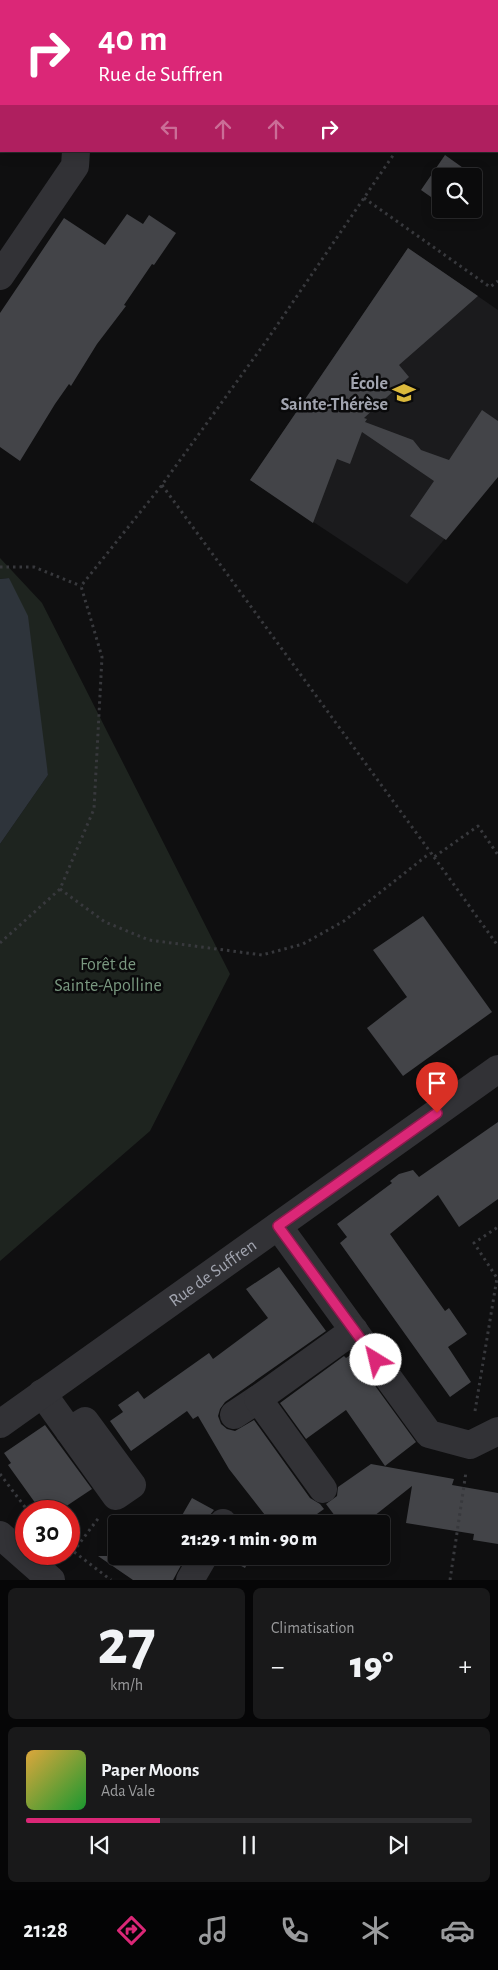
<!DOCTYPE html>
<html lang="fr">
<meta charset="utf-8">
<style>
body{margin:0;font-family:"Alegreya Sans",sans-serif;background:#19191a;color:#f1f3f6;height:100vh;display:flex;flex-direction:column;font-size:19px;white-space:nowrap}
*{box-sizing:border-box;margin:0}
p{font-size:16px;color:#9a9b9d}
.icon{flex:none;width:28px;height:28px;fill:none;stroke:currentColor;stroke-width:2;stroke-linecap:round;stroke-linejoin:round}
.map{position:relative;height:1580px;overflow:hidden}
.side{display:flex;flex-direction:column;gap:8px;padding:8px;background:#060607;flex:1}
.side>*{flex:none}
.top-card{position:absolute;left:0px;top:0px;width:499px;height:152px;box-shadow:0 2px 12px #0003,0 0 0 1px #2b2b2d;background:#db2777;color:#fff;overflow:hidden}
.tools{position:absolute;left:432px;top:168px;display:grid;gap:10px}
.tools a{display:grid;place-items:center;width:50px;height:50px;border-radius:5px;background:#0b0b0c;box-shadow:0 2px 12px #0003,0 0 0 1px #2b2b2d;font-size:25px}
.speed{position:absolute;left:15px;top:1500px;display:flex;gap:10px;font-size:25px;font-weight:700;text-align:center}
.speed>*{display:grid;place-content:center;width:65px;height:65px;border-radius:50%;background:#0b0b0c;box-shadow:0 2px 12px #0003,0 0 0 1px #2b2b2d;line-height:1}
.speed .limit{border:8px solid #d22;background:#fff;color:#111}
.pin{position:absolute;display:grid;place-items:center;width:42px;height:42px;color:#fff;margin:-51px -21px;border-radius:50% 50% 50% 0;rotate:-45deg;box-shadow:0 0 5px #0007}
.pin .icon{rotate:45deg}
.me{position:absolute;width:55px;margin:-28px;rotate:324deg;stroke-linejoin:round;filter:drop-shadow(0 0 4px #0008)}
.turn{display:flex;align-items:center;gap:18px;height:105px;padding:0 15px;font-size:22px}
.turn .icon{width:65px;height:65px;stroke-width:2.5}
.turn b{display:block;font-size:35px;line-height:42px}
.lanes{display:flex;align-items:center;height:48px;padding:0 15px;background:#0003;justify-content:center;gap:25px;direction:ltr}
.lanes .off{opacity:.35}
.big{font-size:38px;font-weight:800;line-height:1.1}
.side .card{flex:1;display:flex;flex-direction:column;justify-content:center;gap:8px;min-width:0;padding:0 18px;border-radius:8px;background:#19191a}
.side .dial{align-items:center;gap:0}
.dial b{font-size:65px;line-height:1}
.song{display:flex;align-items:center;gap:15px}
.cover{width:60px;height:60px;border-radius:8px;background:linear-gradient(135deg,hsl(40 70% 55%),hsl(130 70% 35%))}
.played{height:5px;border-radius:2px;background:linear-gradient(90deg,#db2777 30%,#2b2b2d 30%)}
.keys{display:flex;justify-content:space-around;direction:ltr}
.heat{display:flex;justify-content:space-between;align-items:center;font-size:28px;direction:ltr}
.side .tiles{flex:1;display:grid;gap:8px;grid-template-columns:1fr 1fr}
.card:last-child{grid-column:span 2}
.trip{position:absolute;left:108px;top:1515px;width:282px;height:50px;border-radius:5px;background:#0b0b0c;box-shadow:0 2px 12px #0003,0 0 0 1px #2b2b2d;font-weight:800;line-height:50px;text-align:center}
.tab-bar{display:flex;height:80px;justify-content:space-around;align-items:center;background:#040405;color:#9a9b9d}
.tab-bar .icon{width:35px;height:35px}
.tab-bar .on{color:#db2777}
.tab-bar b{font-size:22px;color:#f1f3f6}
.map>svg:first-child{display:block}
.built{fill:#1b1b1d}
.green{fill:#1e241f}
.water{fill:#2e343b}
.building{fill:#434448}
.lines{fill:none;stroke-linecap:round;stroke-linejoin:round}
.path{stroke:#38393d;stroke-width:3;stroke-dasharray:2.5 4;stroke-linecap:butt}
.street{stroke:#323236;stroke-width:28}
.route-casing{stroke:#8e194d;stroke-width:12}
.route{stroke:#db2777;stroke-width:9}
.labels{text-anchor:middle;stroke-width:5;stroke-linejoin:round;paint-order:stroke}
.poi-label{font-size:18px;font-weight:bold;fill:#a1a4af;stroke:#0a0a0b;text-anchor:end}
.park-label{font-size:18px;fill:#7a9880;stroke:#0a0a0b}
.street-label{font-size:18px;fill:#a1a4af;stroke:#0a0a0b}
</style>
<div class="map">
<svg width="498" height="1580" viewBox="0 0 498 1580">
<rect width="100%" height="100%" fill="#0f0f10"/>
<path class="built" d="M408,248L498,310V475L407,584L250,480Z"/>
<path class="green" d="M0,558L42,603L230,974L150,1131L0,1261V844L48,775L9,578L0,579Z"/>
<path class="water" d="M9,578L28,616L48,775L0,844V579Z"/>
<path class="building" d="M445,155L480,180L474,189V176H441V204L421,190Z
M127,214L143,224L149,215L176,233L154,265L152,264L124,305L126,306L97,344L71,386L69,384L55,404L20,461L0,447V313L64,218L105,245Z
M408,248L478,296L399,365L409,377L364,418L367,419L365,422L413,440L421,450L449,460L482,410L498,421V477L446,540L410,516L434,481L362,432L350,464L337,459L313,523L250,480Z
M423,916L492,1012L403,1076L367,1028L407,997L373,950Z
M498,1122V1199L459,1227L438,1195L390,1234L445,1311L449,1308L467,1334L448,1347L471,1382L450,1397L340,1243L347,1237L337,1224L392,1183L390,1181L399,1174L413,1170L419,1177Z
M279,1267L326,1331L225,1402L220,1409L218,1416L221,1424L227,1429L235,1431L254,1420L310,1498L320,1504L324,1509L303,1524H272L229,1469L198,1416L193,1419L187,1411L131,1451L110,1421L123,1412L118,1405L138,1391L144,1399L209,1353L213,1359L268,1318L246,1289Z
M352,1354L416,1442L385,1466L346,1410L306,1439L280,1403L344,1356L346,1358Z
M45,1425L92,1489L59,1511H41L8,1465L11,1463L4,1453Z
M371,1464L454,1479L452,1485L498,1493V1544L473,1540L474,1534L406,1523L412,1486L364,1524H341L326,1504L337,1496L338,1487Z
M192,1498L214,1510L209,1516L207,1524H177Z
M98,1556H186L173,1580H133Z
M222,1556H251L245,1568Z"/>
<g class="lines">
<path class="path" d="M364,198L490,287L498,281
M162,485L434,857L478,826L498,855
M0,567H34L81,586
M434,857L498,946
M60,889L105,922L149,940L262,955L303,944L344,921L430,853
M0,943L60,889L94,809L102,657L81,586L162,485L267,340L396,151
M475,1411L497,1278L474,1243L498,1227
M0,1474L28,1511
M69,1548L111,1580
M73,1552L100,1516
M450,1580L466,1472"/>
<g class="street">
<path d="M132,1L135,0"/>
<path d="M0,19H1"/>
<path d="M0,276L75,166L76,151"/>
<path d="M278,1226L429,1434L470,1445L498,1431"/>
<path d="M42,1393L116,1496L132,1485L85,1421L69,1431"/>
<path d="M234,1415L258,1399"/>
<path id="s1" d="M0,1424L498,1069"/>
<path d="M323,1489L258,1399L354,1330"/>
<path d="M223,1524V1523"/>
<path d="M0,1535L51,1580"/>
<path d="M190,1580L204,1556"/>
</g>
</g>
<g class="lines">
<defs>
<path id="route" d="M376,1360L278,1226L437,1113"/>
</defs>
<use href="#route" class="route-casing"/>
<use href="#route" class="route"/>
</g>
<defs>
<symbol id="school-bare" viewBox="-9 -9 18 18"><path d="M0-5L7-2L0 1L-7-2ZM-4 1L0 2.5L4 1V4Q0 6-4 4Z" fill="#dbb93c" stroke="#0a0a0b" stroke-width="2.5" paint-order="stroke"/></symbol>
</defs>
<g fill-rule="evenodd">
<use href="#school-bare" x="388" y="377" width="32" height="32"/>
</g>
<g class="labels">
<g class="poi-label">
<text x="388" y="389">École<tspan x="388" dy="21">Sainte-Thérèse</tspan></text>
</g>
<g class="park-label">
<text x="108" y="970">Forêt de<tspan x="108" dy="21">Sainte-Apolline</tspan></text>
</g>
<g class="street-label">
<text dy="6" stroke="none"><textPath href="#s1" startOffset="261">Rue de Suffren</textPath></text>
</g>
</g>
</svg>
<div class="tools">
<a><svg class="icon" aria-label="search" viewBox="0 0 24 24"><circle cx="10" cy="10" r="6"/><path d="M15 15l6 6"/></svg></a>
</div>
<div class="speed"><div class="limit">30</div></div>
<div class="pin" style="left:437px;top:1113px;background:#d93025"><svg class="icon" aria-label="arrive" viewBox="0 0 24 24"><path d="M6 21V4h12l-3 4 3 4H6"/></svg></div>
<svg class="me" style="left:376px;top:1360px" viewBox="-20 -20 40 40"><circle r="19" fill="#fff"/><path d="M0-13L10 11 0 6-10 11z" fill="#db2777"/></svg>
<div class="trip">21:29 · 1 min · 90 m</div>
<div class="top-card">
<div class="turn"><svg class="icon" aria-label="right" viewBox="0 0 24 24"><path d="M7 20v-9h11M14 6l5 5-5 5"/></svg><div><b>40 m</b>Rue de Suffren</div></div>
<div class="lanes"><svg class="icon off" aria-label="left" viewBox="0 0 24 24"><path d="M17 20v-9H6M10 6l-5 5 5 5"/></svg><svg class="icon off" aria-label="ahead" viewBox="0 0 24 24"><path d="M12 20V5M6 11l6-6 6 6"/></svg><svg class="icon off" aria-label="ahead" viewBox="0 0 24 24"><path d="M12 20V5M6 11l6-6 6 6"/></svg><svg class="icon" aria-label="right" viewBox="0 0 24 24"><path d="M7 20v-9h11M14 6l5 5-5 5"/></svg></div>
</div>
</div>
<section class="side">
<div class="tiles">
<div class="card dial"><b>27</b><p>km/h</p></div>
<div class="card"><p>Climatisation</p>
<div class="heat"><a>−</a><b class="big">19°</b><a>+</a></div>
</div>
<div class="card">
<div class="song"><i class="cover"></i><div><b>Paper Moons</b><p>Ada Vale</p></div></div>
<div class="played"></div>
<div class="keys"><svg class="icon" aria-label="previous" viewBox="0 0 24 24"><path d="M18 5L8 12l10 7zM5 5v14"/></svg><svg class="icon" aria-label="pause" viewBox="0 0 24 24"><path d="M8 5v14M16 5v14"/></svg><svg class="icon" aria-label="next" viewBox="0 0 24 24"><path d="M6 5l10 7-10 7zM19 5v14"/></svg></div>
</div>
</div>
</section>
<nav class="tab-bar">
<b>21:28</b>
<svg class="icon on" aria-label="directions" viewBox="0 0 24 24"><path d="M12 3l9 9-9 9-9-9zM9 14v-3h6M13 9l2 2-2 2"/></svg>
<svg class="icon" aria-label="music" viewBox="0 0 24 24"><path d="M9 18V5l10-2v13"/><circle cx="6" cy="18" r="3"/><circle cx="16" cy="16" r="3"/></svg>
<svg class="icon" aria-label="phone" viewBox="0 0 24 24"><path d="M5 4h4l2 5-3 2q2 4 5 5l2-3 5 2v4C11 20 4 13 5 4z"/></svg>
<svg class="icon" aria-label="climate" viewBox="0 0 24 24"><path d="M12 3v18M4 7l16 10M4 17L20 7"/></svg>
<svg class="icon" aria-label="car" viewBox="0 0 24 24"><path d="M5 17H2v-5l4-1 3-4h7l3 4 3 1v5h-3M9 17h6M6 11h13"/><circle cx="7" cy="17" r="2"/><circle cx="17" cy="17" r="2"/></svg>
</nav>
